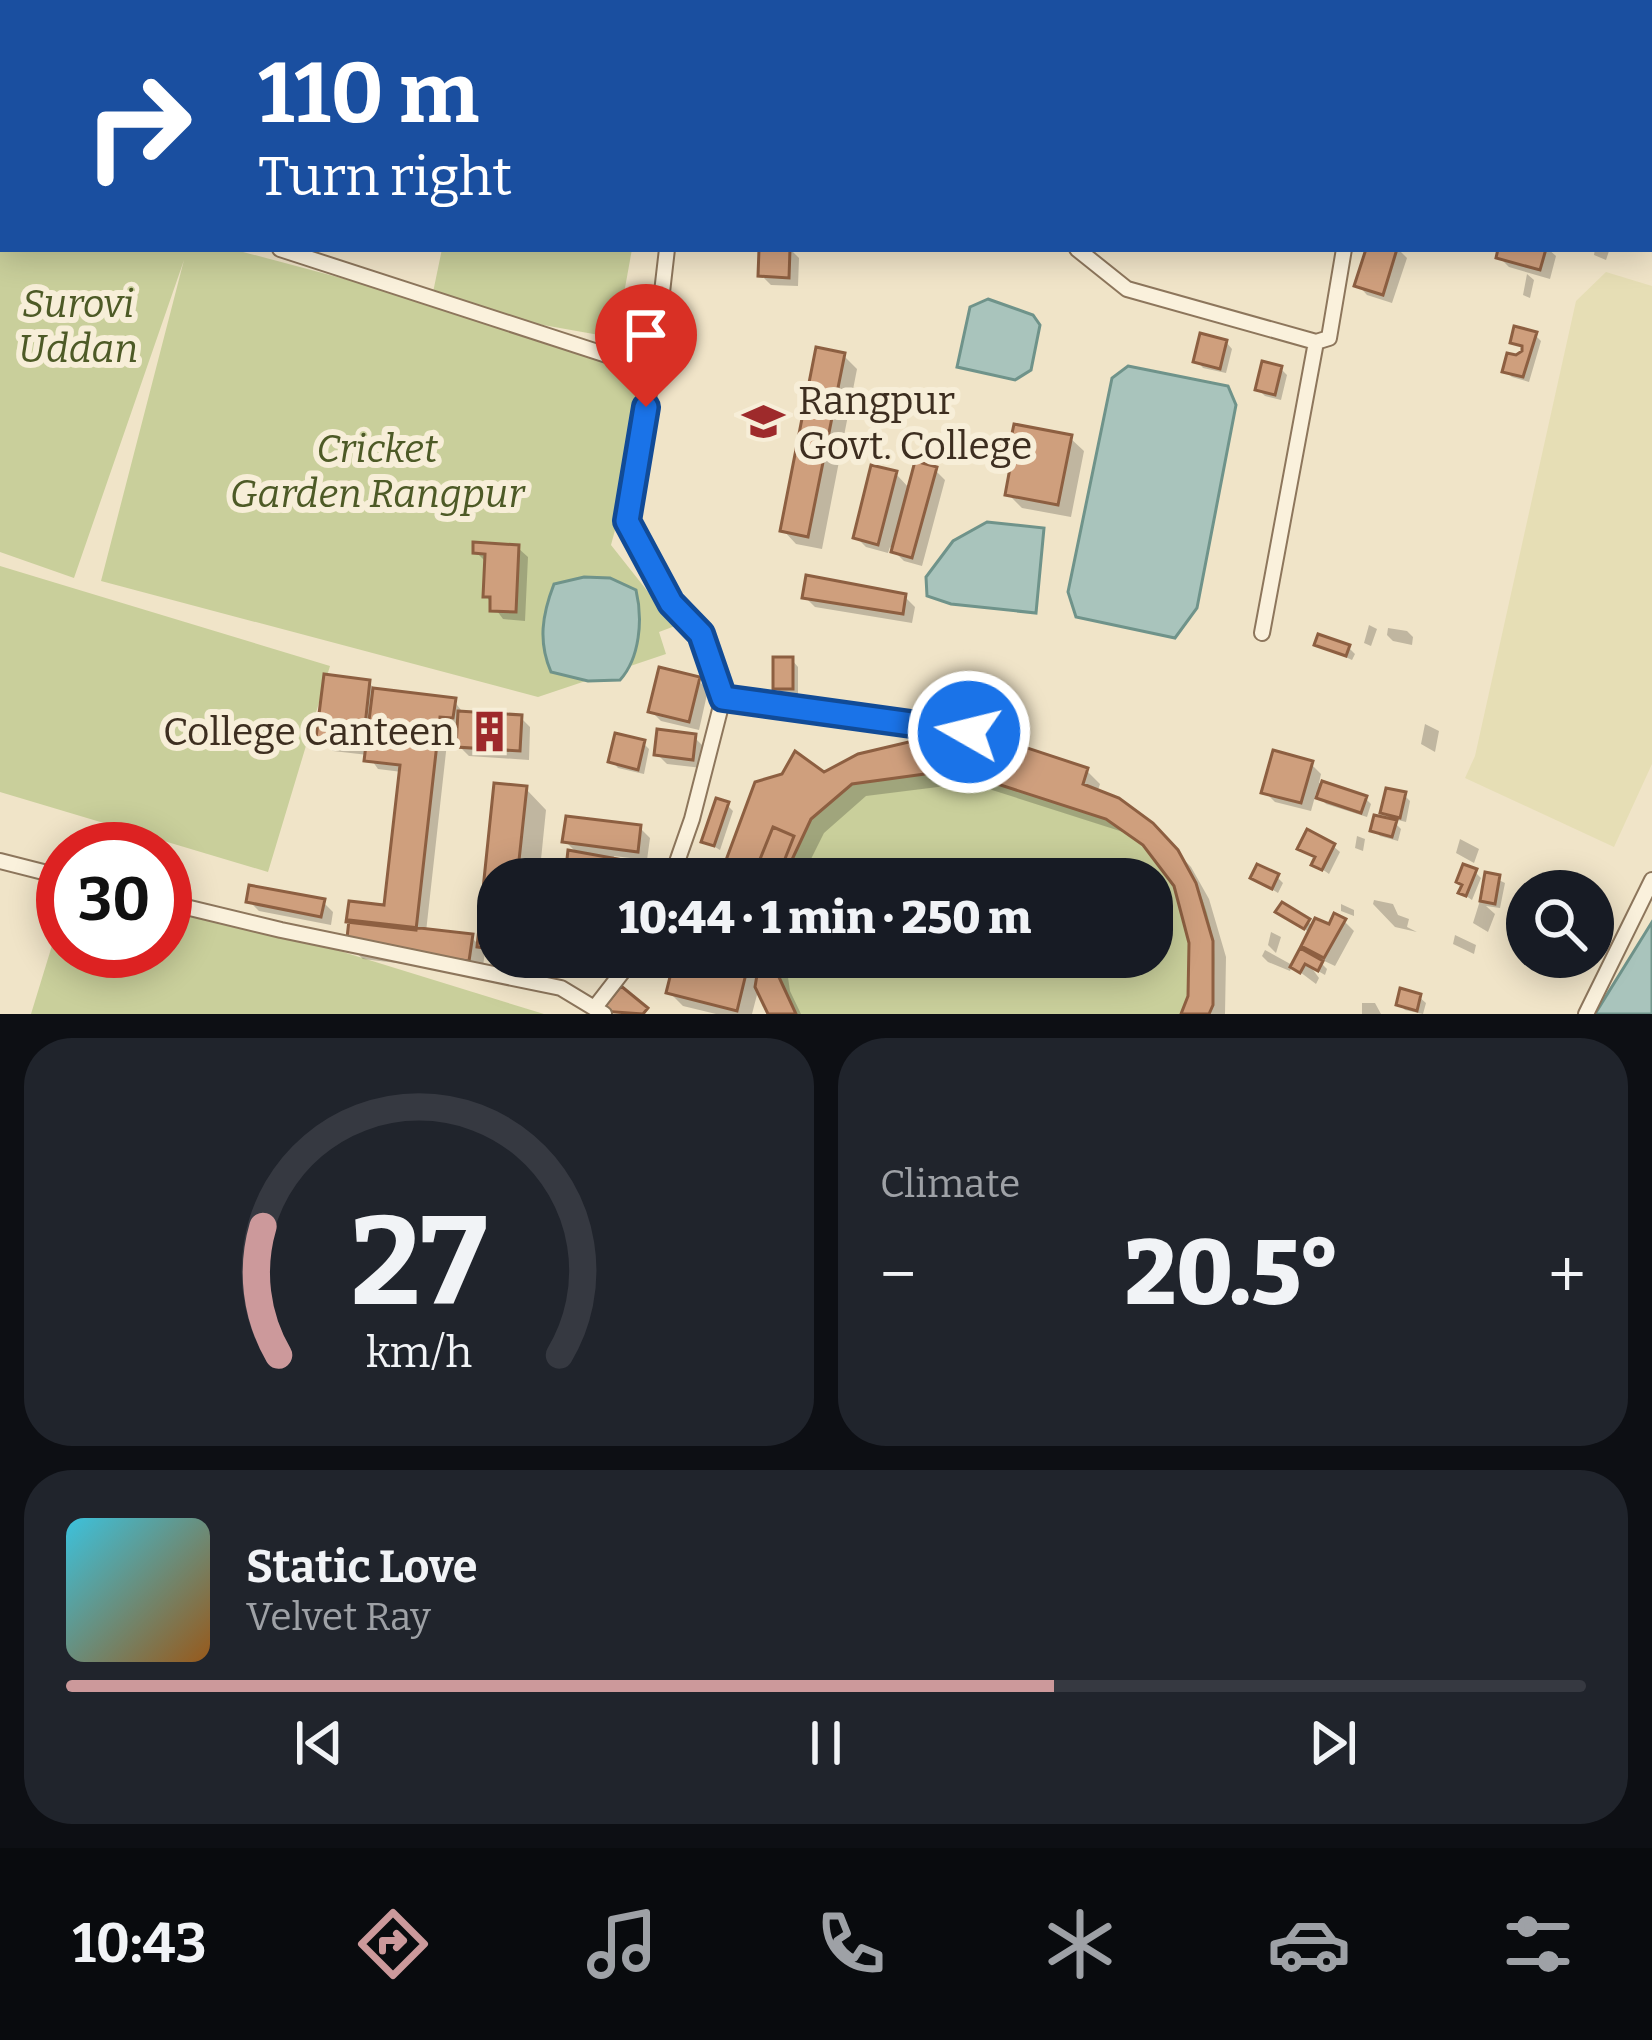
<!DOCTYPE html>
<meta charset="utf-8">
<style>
body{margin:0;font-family:Bitter,serif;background:#20242c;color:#f1f3f6;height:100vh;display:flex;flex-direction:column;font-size:45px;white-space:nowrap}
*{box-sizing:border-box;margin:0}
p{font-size:39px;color:#9ea1a6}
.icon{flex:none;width:66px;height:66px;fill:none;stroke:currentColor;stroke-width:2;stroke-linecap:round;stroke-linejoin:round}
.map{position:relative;height:1014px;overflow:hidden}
.drawer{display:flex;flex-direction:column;gap:24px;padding:24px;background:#0d0f14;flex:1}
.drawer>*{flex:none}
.guide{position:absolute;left:0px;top:0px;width:1653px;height:252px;box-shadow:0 6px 30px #0003;background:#1a4fa0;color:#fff;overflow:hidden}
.buttons{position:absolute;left:1506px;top:870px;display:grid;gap:24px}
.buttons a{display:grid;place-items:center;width:108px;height:108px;border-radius:50%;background:#171b24;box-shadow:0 6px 30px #0003;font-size:60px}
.speed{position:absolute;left:36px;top:822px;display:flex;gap:24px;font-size:60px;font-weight:700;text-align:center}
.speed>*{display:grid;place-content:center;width:156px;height:156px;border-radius:50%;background:#171b24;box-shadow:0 6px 30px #0003;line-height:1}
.speed .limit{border:18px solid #d22;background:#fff;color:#111}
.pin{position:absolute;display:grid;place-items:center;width:102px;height:102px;color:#fff;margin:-123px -51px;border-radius:50% 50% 50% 0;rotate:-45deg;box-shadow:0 0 12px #0007}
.pin .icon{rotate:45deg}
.me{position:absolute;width:132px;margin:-66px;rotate:278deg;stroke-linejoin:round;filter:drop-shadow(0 0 9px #0008)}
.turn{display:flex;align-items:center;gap:42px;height:252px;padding:0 60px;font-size:54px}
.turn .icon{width:156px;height:156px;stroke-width:2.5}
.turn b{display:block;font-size:84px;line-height:102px}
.big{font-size:90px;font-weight:800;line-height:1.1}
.drawer .widget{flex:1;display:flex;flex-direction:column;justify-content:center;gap:18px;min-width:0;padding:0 42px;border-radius:48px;background:#20242c}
.drawer .dial{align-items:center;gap:0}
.dial svg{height:312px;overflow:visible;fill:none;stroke:#363941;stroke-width:7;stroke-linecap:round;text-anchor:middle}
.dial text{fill:#f1f3f6;stroke:none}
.song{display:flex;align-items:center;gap:36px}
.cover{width:144px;height:144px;border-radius:18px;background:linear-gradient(135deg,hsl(190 70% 55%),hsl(30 70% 35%))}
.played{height:12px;border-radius:6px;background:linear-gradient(90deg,#cc999b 65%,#363941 65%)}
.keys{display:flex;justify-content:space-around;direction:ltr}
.heat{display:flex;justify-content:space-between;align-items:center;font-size:66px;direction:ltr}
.drawer .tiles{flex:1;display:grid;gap:24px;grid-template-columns:1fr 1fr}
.widget:last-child{grid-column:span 2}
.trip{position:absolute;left:477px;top:858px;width:696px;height:120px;border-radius:48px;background:#171b24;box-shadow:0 6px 30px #0003;font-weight:800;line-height:120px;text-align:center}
.tabs{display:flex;height:192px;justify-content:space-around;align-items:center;background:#090b0e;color:#9ea1a6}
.tabs .icon{width:84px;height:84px}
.tabs .selected{color:#cc999b}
.tabs b{font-size:54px;color:#f1f3f6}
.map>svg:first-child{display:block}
.farmland{fill:#e6deb5}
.green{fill:#c9cf9b}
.water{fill:#a9c4bc;stroke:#6f938a;stroke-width:3}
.shadow{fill:#0003}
.building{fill:#cf9f7d;stroke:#8d5f41;stroke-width:3}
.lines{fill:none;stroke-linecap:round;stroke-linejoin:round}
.minor-casing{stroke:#8d765c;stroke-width:18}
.minor{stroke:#faf1dc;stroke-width:14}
.route-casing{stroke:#114b97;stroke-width:30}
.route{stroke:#1a73e8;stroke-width:21}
.labels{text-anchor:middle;stroke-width:12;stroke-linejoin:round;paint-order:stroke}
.park-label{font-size:39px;font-style:italic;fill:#4d5a26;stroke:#f7eed8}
.poi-label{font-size:39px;fill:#3d2e20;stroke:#f7eed8;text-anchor:start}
</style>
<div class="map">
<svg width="1652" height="1014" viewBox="0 0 1652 1014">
<rect width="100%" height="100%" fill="#f0e4c8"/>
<path class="farmland" d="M1606,272L1652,286V764L1614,847L1465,778L1475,756L1576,301Z"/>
<path class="green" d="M0,179L3,249H232L431,302L442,249H632L616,338L471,312L660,362L611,545L675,626L659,632L666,654L538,697L101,581L184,260L74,578L0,552Z
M0,566L330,666L268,872L0,792Z
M1003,740L1088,768L1084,784C1153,812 1201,863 1213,940C1216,961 1213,984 1213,1005L1209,1014H768L760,957H1152V879H719L795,751L824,772C884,739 932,734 998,755Z
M165,897L544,1014H31L54,939L63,942V951H93L136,964L140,951H165Z"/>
<path class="water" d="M988,299L1033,315L1040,325L1031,370L1015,380L957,367L970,307Z
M1128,366L1228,386L1236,405L1197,608L1175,638L1076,617L1068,592L1112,378Z
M987,522L1044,528L1036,613L951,604L927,596L926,577L953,541Z
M584,577L610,578L636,590C643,619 640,658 620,680L588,681L551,672C538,642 542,615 554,584Z
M1652,922V1014H1595Z"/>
<path class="shadow" d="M0,0H42L3,3V28Z
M47,0H93L46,3Z
M183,0H227V3Z
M905,0H959L958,3Z
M1471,0H1500V3H1471Z
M1646,0H1652V37L1650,3Z
M1650,50H1652V92L1650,90Z
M762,249H790L799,258L798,286L771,285L761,275Z
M1369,249H1398L1407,258L1392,303L1367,295L1358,285Z
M1501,249H1548L1556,256L1550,279L1509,267L1499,257Z
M1595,249L1609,251L1606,260L1594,255Z
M1527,274L1534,280L1530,298L1523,295Z
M1535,335L1541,341L1529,382L1512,377L1505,371L1528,350L1513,342Z
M1226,342L1232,349L1226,373L1203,368L1197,361Z
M843,355L857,369L822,549L796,544L783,530Z
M1281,369L1287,375L1281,400L1265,396L1259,390Z
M1070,438L1084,451L1071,517L1022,508L1008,494L1012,474L1001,464L1012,446Z
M935,470L945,480L922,566L904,561L890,547L888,553L866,547L856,537L896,474L910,489Z
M518,548L528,557L525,621L503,619L486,596L487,563L476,552Z
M805,597H905L915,607L912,623L815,607Z
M1369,625L1377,629L1371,646L1364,643Z
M1388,628L1407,631L1413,637L1412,645L1393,641L1387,635Z
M1318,644L1349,648L1355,654L1352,660Z
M792,660L798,667V694H782L776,688Z
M698,680L708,690L699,730L661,721L651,711Z
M369,683L378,692L454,701L464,714L520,717L530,727L529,760L469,756L459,746L460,726L449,725L426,932L471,937L480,946L497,786L526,789L546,810L539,879H498V957H635L632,976L545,978L530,963L529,970L500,967L485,952L482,973L363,959L349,946L386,908L402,772L378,769L368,755L333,751L319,737Z
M1425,724L1439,731L1435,752L1421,744Z
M694,737L704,747L702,768L667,764L657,754Z
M643,743L649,749L644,774L618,768L612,761Z
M1000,759L1087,771L1100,784L1097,793L1151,825L1191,867L1209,899L1226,957L1225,1014H1185L1191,996L1192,942L1176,885L1152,852L1123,832L970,783L866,796L824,833L801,879H722L823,776Z
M1311,764L1321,774L1319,783L1365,798L1371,804L1367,817L1326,804L1316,793L1311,811L1275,802L1265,792Z
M1404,795L1410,801L1406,822L1390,818L1401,829L1398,841L1380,836L1374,830L1394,823L1384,812Z
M727,805L733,811L720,850L705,841Z
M640,828L650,838L647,860L614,856L613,861L633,865L647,879H567L579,855L565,841Z
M1357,836L1365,839L1363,851L1355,848Z
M1460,839L1479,849L1474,863L1456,853Z
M1333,846L1340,852L1329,874L1315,864L1317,859L1301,848Z
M1475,872L1481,878L1472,900L1462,893Z
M1488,875L1505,883L1500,908L1486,906L1495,914L1488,932L1473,923Z
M1253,877H1277L1283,883L1278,893Z
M1374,900L1393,904L1398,915L1409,919L1407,927L1417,932L1395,927L1373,904Z
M249,901L323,902L333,912L331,925L259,911Z
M1341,904L1354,910V916L1341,911Z
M1285,918L1308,922L1314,927L1330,928L1345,922L1354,931L1335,966L1316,957L1305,946L1311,933Z
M1271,932L1281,937L1276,953L1268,945Z
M1455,935L1476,945L1474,954L1453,944Z
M1265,950L1294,966L1319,961L1327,969L1325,975L1311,967L1319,978L1316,984L1292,966L1290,971L1268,962L1262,956Z
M678,957H785L790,991L801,1014H772L759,987L752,1014H716L683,1006L669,992Z
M1419,997L1426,1003L1423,1014L1405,1010L1399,1004Z
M1362,1003H1375L1381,1014H1362Z"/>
<path class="building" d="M759,249H790L789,278L758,276Z
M1366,249H1397L1383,295L1354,286Z
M1498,249H1546L1540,270L1496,258Z
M1514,326L1537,332L1523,377L1502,372L1507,353L1516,355L1522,351V346L1510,343Z
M1200,333L1227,340L1220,369L1193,362Z
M816,347L845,353L808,537L780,531Z
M1262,361L1282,366L1275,395L1255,390Z
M1014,424L1072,435L1058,505L1005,495L1010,468L998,465L1003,441L1010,443Z
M915,461L937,467L912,558L891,552Z
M871,465L897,471L878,545L853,538Z
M473,542L519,545L516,612L490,611V597H483L485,554L473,553Z
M806,575L906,594L903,614L802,598Z
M1318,634L1350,645L1346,656L1314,645Z
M773,657H793V689H773Z
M659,667L700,677L689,722L648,712Z
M324,674L370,680L363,744L316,738Z
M373,688L456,698L453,718L440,717L416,930L346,922L349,901L384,905L400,765L364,761Z
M458,711L522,715L520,751L456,747Z
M657,729L696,734L693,760L654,755Z
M615,733L645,740L638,770L608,762Z
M1003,740L1088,768L1083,784L1119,798L1153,823L1178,850L1196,883L1213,941V1005L1209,1014H1181L1188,996L1189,943L1174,886L1143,845L1106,819L954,770L852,784L811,819L783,879H719L755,782L782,774L795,751L824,772L858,754L913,741L963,744L998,755Z
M1273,750L1313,761L1301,803L1261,793Z
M1322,781L1367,796L1361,813L1316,798Z
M494,783L527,786L517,879H498V950L477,947Z
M1386,788L1406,792L1400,818L1380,813Z
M716,798L729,802L714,846L701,842Z
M1374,815L1397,820L1392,837L1370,831Z
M566,816L641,825L638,852L562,842Z
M773,827L794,836L777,879H752Z
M1307,829L1335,844L1322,870L1311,865L1315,857L1297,849Z
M568,850L634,862L632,879H540L565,877Z
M1257,864L1279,874L1272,889L1250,878Z
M1463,864L1477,869L1466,896L1458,893L1462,885L1456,882Z
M1485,872L1500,875L1495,904L1480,901Z
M249,885L325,899L321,917L246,902Z
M1282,902L1310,919L1304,929L1275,912Z
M1334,913L1346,919L1324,958L1301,946L1315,918L1329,924Z
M349,920L473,934L469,961L346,947Z
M1300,948L1323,961L1318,971L1305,964L1300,973L1290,967Z
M530,957H620L619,963L529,966Z
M675,957H750L737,1011L666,993Z
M760,957H775L778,975L796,1014H768L755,987Z
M621,986L648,1008L643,1014L601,1011Z
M1400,988L1421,994L1417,1011L1396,1005Z"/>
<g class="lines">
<defs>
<path id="minor" d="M578,0L590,3
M843,3L845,0
M0,159L3,160
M280,249L653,370
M667,249L653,370L627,521L671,603L701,634L723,698L692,819L671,879
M1077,249L1127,289L1316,342L1262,633
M1316,342L1329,338L1344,249
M723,698L1010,738
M0,861L63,877
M165,902L281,930L561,988L604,1014
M596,1006L634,957
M1586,1014L1652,880"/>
</defs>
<use href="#minor" class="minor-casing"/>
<use href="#minor" class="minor"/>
</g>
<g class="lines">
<defs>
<path id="route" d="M646,407L627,521L671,603L701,634L723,698L969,732"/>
</defs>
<use href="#route" class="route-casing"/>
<use href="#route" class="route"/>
</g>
<defs>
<symbol id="university-bare" viewBox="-9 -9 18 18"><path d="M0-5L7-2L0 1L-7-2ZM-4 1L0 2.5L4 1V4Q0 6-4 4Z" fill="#9e2a2b" stroke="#f7eed8" stroke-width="2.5" paint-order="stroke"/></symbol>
<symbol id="building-bare" viewBox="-9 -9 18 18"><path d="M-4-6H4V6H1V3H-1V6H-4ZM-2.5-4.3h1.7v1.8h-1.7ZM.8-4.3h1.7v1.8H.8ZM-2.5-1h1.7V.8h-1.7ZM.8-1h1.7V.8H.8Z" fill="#9e2a2b" stroke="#f7eed8" stroke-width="2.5" paint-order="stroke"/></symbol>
</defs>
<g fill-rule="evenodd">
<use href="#university-bare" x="734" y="392" width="59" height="59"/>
<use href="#building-bare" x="460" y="702" width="59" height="59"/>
</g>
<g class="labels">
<g class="park-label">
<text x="78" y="317">Surovi<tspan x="78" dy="45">Uddan</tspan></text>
<text x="377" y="462">Cricket<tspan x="377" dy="45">Garden Rangpur</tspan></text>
</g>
<g class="poi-label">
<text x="798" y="414">Rangpur<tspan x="798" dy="45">Govt. College</tspan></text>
<text x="455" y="745" text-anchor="end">College Canteen</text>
</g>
</g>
</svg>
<div class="buttons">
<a><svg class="icon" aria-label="search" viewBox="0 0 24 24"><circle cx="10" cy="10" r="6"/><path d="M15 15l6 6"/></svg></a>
</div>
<div class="speed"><div class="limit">30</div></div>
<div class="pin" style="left:646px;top:407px;background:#d93025"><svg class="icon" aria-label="arrive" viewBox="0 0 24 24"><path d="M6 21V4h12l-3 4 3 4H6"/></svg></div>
<svg class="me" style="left:969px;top:732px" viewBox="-20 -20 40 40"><circle r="17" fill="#1a73e8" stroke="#fff" stroke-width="3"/><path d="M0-11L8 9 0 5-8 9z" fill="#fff"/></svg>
<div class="trip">10:44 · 1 min · 250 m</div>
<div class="guide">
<div class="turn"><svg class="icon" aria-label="right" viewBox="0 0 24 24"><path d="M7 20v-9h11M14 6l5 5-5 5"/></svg><div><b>110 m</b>Turn right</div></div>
</div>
</div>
<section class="drawer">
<div class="tiles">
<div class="widget dial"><svg viewBox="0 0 100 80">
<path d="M14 69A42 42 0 1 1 86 69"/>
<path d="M14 69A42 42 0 0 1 10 36" stroke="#cc999b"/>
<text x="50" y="56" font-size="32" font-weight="700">27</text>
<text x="50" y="72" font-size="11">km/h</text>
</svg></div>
<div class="widget"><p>Climate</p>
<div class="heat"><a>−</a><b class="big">20.5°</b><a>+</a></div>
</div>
<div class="widget">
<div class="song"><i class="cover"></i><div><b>Static Love</b><p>Velvet Ray</p></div></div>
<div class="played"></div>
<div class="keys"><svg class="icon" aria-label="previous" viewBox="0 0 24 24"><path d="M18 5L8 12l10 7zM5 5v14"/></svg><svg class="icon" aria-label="pause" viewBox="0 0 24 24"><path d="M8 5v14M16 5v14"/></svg><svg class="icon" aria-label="next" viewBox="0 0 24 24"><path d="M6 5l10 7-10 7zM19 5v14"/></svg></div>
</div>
</div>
</section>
<nav class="tabs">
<b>10:43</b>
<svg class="icon selected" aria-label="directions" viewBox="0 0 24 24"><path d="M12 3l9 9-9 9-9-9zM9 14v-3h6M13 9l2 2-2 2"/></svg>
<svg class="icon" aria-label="music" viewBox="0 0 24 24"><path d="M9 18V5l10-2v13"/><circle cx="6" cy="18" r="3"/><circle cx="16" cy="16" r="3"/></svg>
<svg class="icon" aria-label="phone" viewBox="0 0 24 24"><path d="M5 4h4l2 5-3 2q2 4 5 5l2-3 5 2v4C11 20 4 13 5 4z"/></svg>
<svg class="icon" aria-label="climate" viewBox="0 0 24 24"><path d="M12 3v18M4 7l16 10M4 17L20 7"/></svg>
<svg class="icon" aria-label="car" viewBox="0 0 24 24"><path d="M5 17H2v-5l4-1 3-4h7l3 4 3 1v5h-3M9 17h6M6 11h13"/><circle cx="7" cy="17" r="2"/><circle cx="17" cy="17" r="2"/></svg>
<svg class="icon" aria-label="filters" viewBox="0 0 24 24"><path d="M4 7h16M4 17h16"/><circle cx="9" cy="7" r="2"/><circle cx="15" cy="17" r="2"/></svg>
</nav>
